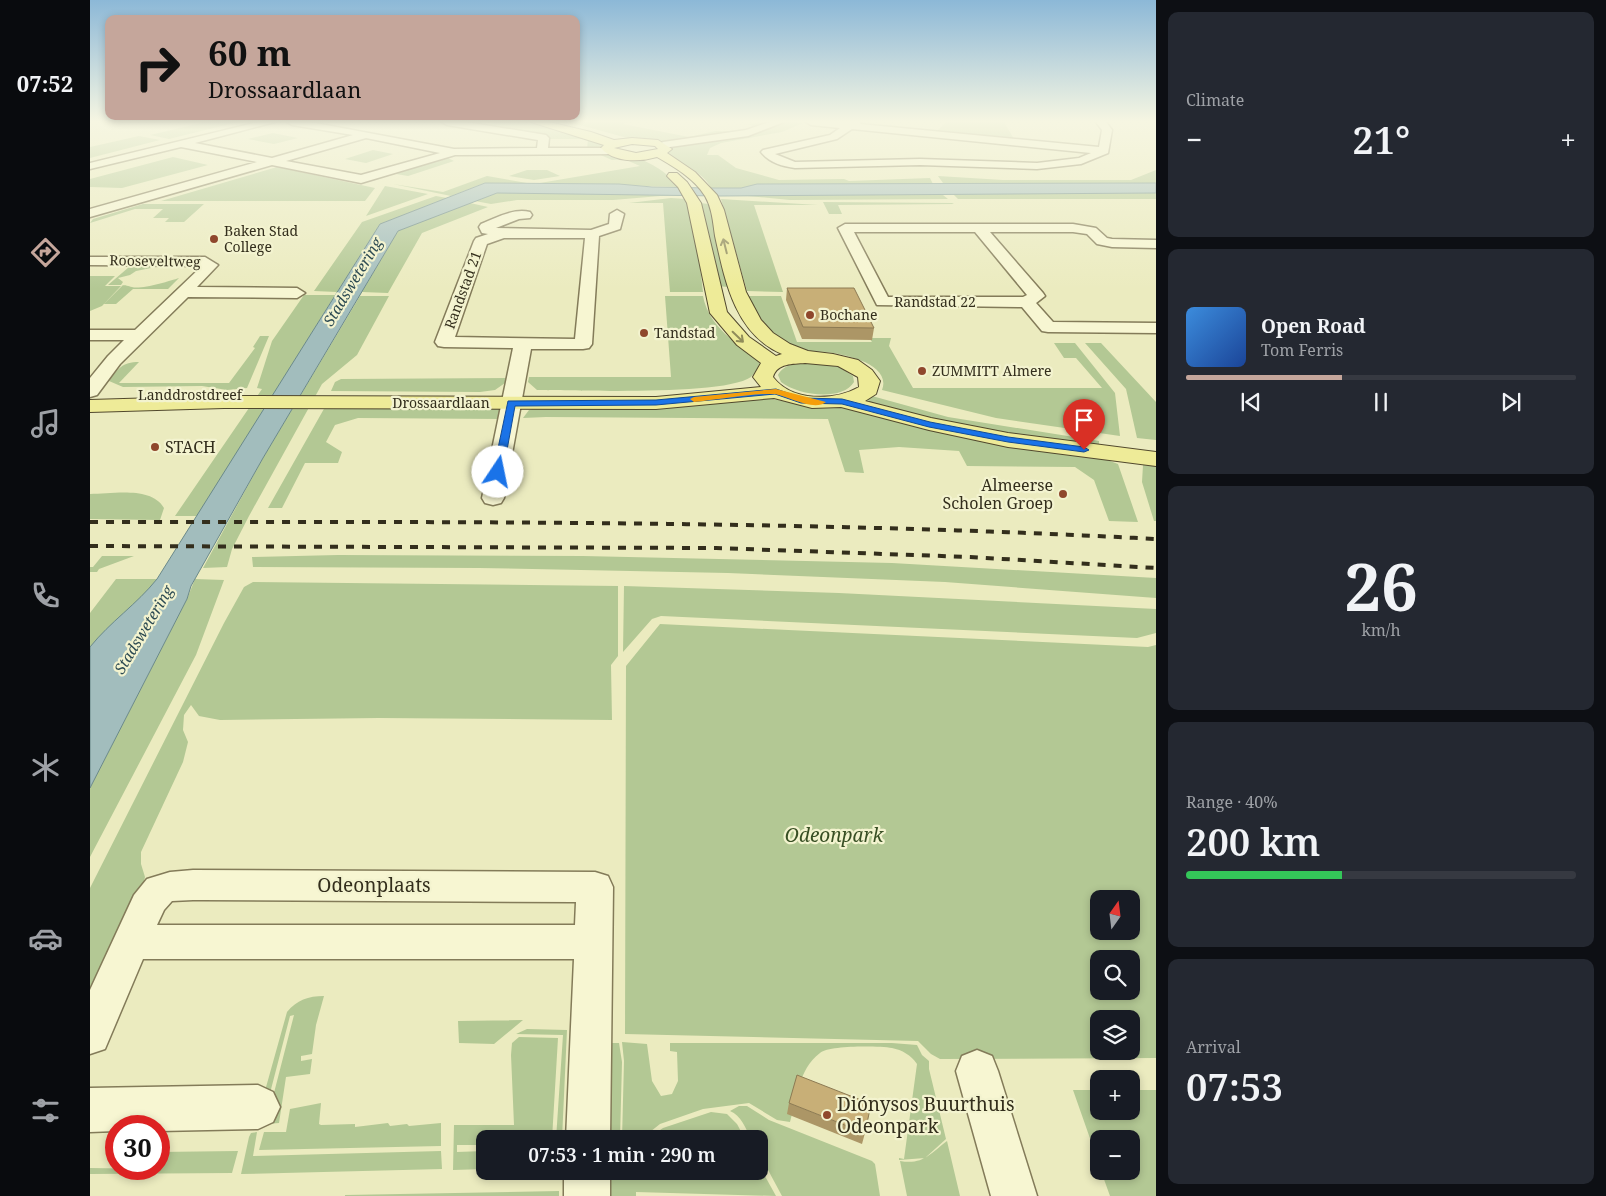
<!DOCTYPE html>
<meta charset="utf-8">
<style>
body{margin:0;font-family:"Noto Serif",serif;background:#242831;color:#f1f3f6;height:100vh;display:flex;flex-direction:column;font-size:19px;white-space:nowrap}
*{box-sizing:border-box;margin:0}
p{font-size:16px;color:#9ea1a6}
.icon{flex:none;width:28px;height:28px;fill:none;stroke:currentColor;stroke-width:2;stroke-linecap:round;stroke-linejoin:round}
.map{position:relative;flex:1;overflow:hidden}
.drawer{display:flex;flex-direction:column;gap:12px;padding:12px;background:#0d0f14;width:450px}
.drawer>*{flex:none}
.banner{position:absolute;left:15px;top:15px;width:475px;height:105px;border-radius:10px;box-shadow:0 2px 8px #0003;background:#c5a69b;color:#111;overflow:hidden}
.needle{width:32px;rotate:14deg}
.fabs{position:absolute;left:1000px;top:890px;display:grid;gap:10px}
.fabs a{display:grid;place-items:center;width:50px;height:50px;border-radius:10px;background:#171b24;box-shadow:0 2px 8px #0003;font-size:25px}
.speed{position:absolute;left:15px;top:1115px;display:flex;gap:10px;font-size:25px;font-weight:700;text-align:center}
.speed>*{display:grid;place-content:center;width:65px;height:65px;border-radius:50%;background:#171b24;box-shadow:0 2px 8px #0003;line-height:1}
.speed .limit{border:8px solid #d22;background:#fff;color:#111}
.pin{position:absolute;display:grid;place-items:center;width:42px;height:42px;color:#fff;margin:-51px -21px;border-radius:50% 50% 50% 0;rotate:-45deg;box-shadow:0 0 5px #0007}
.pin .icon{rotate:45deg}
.me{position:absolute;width:55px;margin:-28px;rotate:11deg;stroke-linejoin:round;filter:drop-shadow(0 0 4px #0008)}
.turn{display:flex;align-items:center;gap:18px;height:105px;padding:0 20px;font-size:22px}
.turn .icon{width:65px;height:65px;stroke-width:2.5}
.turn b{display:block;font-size:35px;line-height:42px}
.big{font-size:38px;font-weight:600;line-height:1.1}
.drawer .tile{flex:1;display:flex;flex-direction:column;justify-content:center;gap:8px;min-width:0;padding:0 18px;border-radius:10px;background:#242831}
.drawer .dial{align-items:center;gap:0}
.dial b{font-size:65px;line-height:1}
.song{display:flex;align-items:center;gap:15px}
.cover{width:60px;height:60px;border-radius:8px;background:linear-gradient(135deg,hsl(210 70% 55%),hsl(220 70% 35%))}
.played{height:5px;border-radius:2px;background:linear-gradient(90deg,#c5a69b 40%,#363941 40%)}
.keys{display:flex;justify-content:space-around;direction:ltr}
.heat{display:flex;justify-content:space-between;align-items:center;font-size:28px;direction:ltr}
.charge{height:8px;border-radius:4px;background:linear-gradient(90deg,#34c759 40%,#363941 0)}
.trip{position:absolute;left:386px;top:1130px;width:292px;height:50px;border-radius:10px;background:#171b24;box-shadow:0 2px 8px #0003;font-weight:600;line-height:50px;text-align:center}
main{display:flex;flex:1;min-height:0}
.tab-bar{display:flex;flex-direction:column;width:90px;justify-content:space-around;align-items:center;background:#090b0e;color:#9ea1a6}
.tab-bar .icon{width:35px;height:35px}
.tab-bar .on{color:#c5a69b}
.tab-bar b{font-size:22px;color:#f1f3f6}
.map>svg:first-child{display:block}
.green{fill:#b3c894;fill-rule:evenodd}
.water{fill:#a2bdbd;stroke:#6a898a}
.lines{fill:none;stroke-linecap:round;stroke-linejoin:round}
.minor-casing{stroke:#837b59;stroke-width:3}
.major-casing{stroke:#51482d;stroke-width:2}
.minor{fill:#f7f6d2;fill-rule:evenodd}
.major{fill:#eeeb98;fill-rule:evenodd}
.rail{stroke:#332e1c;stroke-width:4;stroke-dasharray:8 8;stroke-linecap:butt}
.wall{fill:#ac9666}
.building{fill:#c8af77;stroke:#8c7a53}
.oneway{stroke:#908c5a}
.route{fill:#1a73e8;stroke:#114b97}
.slow{fill:#f59e0b}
.poi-dot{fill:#8f472c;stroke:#f3f3cf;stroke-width:2}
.labels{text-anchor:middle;stroke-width:4.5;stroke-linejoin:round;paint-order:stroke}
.far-poi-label{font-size:14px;fill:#332e1c;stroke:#f3f3cf;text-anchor:start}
.far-street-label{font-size:14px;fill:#332e1c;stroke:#f3f3cf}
.far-water-label{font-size:15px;font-style:italic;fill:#2c4a52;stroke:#f3f3cf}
.poi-label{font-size:16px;fill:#332e1c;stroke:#f3f3cf;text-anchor:start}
.near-park-label{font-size:19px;font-style:italic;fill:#384f24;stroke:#f3f3cf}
.near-street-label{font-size:19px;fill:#332e1c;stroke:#f3f3cf}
.near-poi-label{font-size:19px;fill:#332e1c;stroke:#f3f3cf;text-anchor:start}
</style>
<main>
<nav class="tab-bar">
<b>07:52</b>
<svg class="icon on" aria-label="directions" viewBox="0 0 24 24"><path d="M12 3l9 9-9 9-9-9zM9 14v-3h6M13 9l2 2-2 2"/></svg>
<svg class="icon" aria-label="music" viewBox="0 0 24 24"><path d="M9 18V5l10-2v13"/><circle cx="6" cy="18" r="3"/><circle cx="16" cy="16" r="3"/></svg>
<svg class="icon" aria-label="phone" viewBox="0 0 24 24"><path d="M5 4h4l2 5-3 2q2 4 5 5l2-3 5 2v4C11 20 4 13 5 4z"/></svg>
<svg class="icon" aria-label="climate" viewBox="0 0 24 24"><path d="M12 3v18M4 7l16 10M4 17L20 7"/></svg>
<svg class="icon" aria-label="car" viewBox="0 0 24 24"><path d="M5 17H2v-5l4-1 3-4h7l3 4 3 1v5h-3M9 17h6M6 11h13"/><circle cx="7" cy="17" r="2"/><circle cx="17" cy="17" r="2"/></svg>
<svg class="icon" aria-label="filters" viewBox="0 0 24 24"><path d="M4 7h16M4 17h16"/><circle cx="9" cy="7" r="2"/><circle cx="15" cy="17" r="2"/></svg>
</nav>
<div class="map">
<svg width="1066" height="1196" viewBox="0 0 1066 1196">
<rect width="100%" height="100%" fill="#ebebbf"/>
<path class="green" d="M115,122H148L79,139L60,135Z
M405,122L452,124L517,143L511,148L497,149L498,139H460L445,134L394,127Z
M479,122H537L533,124L599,137L625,131H650L664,126L656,124L685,122L663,131L578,142L541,139Z
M694,122L713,123L692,132L631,143L620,148L617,155H628L646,168L689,180L754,179L759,181L840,178L843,184H667L651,188H621C613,172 590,162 574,154L579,147L663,134Z
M856,122H914L924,139L845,133Z
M183,133L208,138L184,144L158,139Z
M49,136L70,140L0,158V147Z
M283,150L303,154L276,163L255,159Z
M506,153C541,152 566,161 590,187L450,183L550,166L534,159L522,160Z
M83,157L118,165L32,188L0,187V179Z
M356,157L364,161L318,176L306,174Z
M187,167L285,188L275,201H71Z
M437,170H457L470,176L444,180L419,176Z
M1066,170V183H853L848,176L913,180H1041Z
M397,176L437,183H395L361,196L303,184L353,192Z
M295,186L338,194L276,216Z
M407,193L577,194L582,195L523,200H427L401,204L385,201Z
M1066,193V199H868L863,194Z
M647,195H853L858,199L700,200Z
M346,196L357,198L290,224L247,292L224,291L272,222Z
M581,198L596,199L598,203L607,242L613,292H580L573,203H539Z
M631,199L728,205H664L693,292L657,291Z
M733,202L862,203L864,204L748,205L752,214H739Z
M380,203L398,207L332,233L298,293L272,292L308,231Z
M610,203L619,204L639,287L626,286Z
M53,204H114L94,222H75L79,218H63L73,209H45L0,223L3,219Z
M39,267H66L46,271L40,275L28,278L33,282L31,285C36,285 38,286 42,287C50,290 80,281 89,278L78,289H43L26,304H14L33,285H18Z
M0,276H25L15,286H31L12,306L0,311Z
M214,295H245L108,516H85L172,389L167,388L182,341Z
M270,296H299L267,355L232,384L159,516L142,549L137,567L113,568L173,458Z
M575,296H613C619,327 646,343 670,361C669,366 665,373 661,377C634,396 485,390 447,390L438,382L439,377H581Z
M656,296H691L707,342H782L779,338H801L799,346L823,388H1012L986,358H974L964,343H985L1025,393L1030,436L906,418L792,390C802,364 754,354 736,352C728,351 716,353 709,350C684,339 670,319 656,296Z
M170,336H179L157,388L137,390L112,386L33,387L19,381C28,369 32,362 49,362L29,383H139L165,348L163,347Z
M995,343H1011L1066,402V440L1047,438L1036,389Z
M718,362L749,367L763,376L764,382C752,402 707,395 691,382L688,375C694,364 707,363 718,362Z
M422,378L405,390L390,392L241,391L245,382L251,379Z
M782,396L858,417L1009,441V449C929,437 850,425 773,401Z
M676,398L722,406H757L1012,458L1028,464L1048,522L1019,521L1004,480L985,467L877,466L869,451L809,447L769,450L774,473L755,472L738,419L456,417L433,418L439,410L446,408Z
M235,407H399L409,409L413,413L412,419L268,418L245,425L236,442L252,452L248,463H215L192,508H178Z
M1053,465L1066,466V521H1064L1052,482Z
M0,494C23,494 61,486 74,508L70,520L0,519Z
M248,555L493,556L802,563L1066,578V598L855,582L638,573L389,568L163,567L162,557Z
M12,556H44L9,569L7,572H0V567H3Z
M26,579H67L52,598L0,647V613Z
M105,579L134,580L106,655L0,857V788L97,599Z
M163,582L528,586V656L521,665L522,720L289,718L130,720L109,716L101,705L94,715L93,730L98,742L93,762L51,852V864L55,877L51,894L0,1007V888L134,623L154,587Z
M534,586L749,593L1066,609V633L1047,638L571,616L562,619L533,652Z
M570,624L1058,647L1066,645V1058L850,1059L841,1054L828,1041L535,1034L536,666ZM1009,899H1041V931H1009ZM1009,959H1041V991H1009ZM1009,1019H1041V1051H1009Z
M234,996L226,1025L222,1054L211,1056V1061L222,1059L220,1074L196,1077L189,1123L176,1124L204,1015L200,1016L172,1124L166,1123L197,1012C207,1000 218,996 234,996Z
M433,1020L404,1044L369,1043L368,1021Z
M437,1029L477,1030L472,1139H466L473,1035L426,1034Z
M429,1037L468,1038L462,1139H395V1145H367V1152L395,1151V1169L363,1170L364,1125H424L421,1055L422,1043Z
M532,1042L557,1044L562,1081L571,1096L582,1094L588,1081L587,1052L580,1051V1043H802L827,1045L832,1055L839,1061V1069L856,1139L835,1158L809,1160V1158L814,1159L827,1064C821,1055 812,1050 802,1048C788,1046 740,1045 730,1053C708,1070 707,1098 700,1122L687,1120L659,1103L613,1109L570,1124L551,1139H532L534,1061Z
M518,1043H529L532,1062L530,1139H516Z
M983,1090H1009V1111H1041V1090H1066V1196H1020L1011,1171H1041V1139H1009V1164Z
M231,1103L229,1124L231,1125L265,1124V1127L298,1123L300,1126L317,1124L319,1126L351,1123V1146L169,1150L174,1132H196L200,1109Z
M649,1106H657L679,1120L782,1161L785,1164L790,1196H692L670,1155V1139H661C656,1129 651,1115 640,1111Z
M621,1112L637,1114L647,1124L655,1139H557L573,1128Z
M167,1132L163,1156L351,1151L352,1169L151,1174L159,1137L161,1133Z
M857,1141L870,1196H817L810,1161C833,1165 840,1154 857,1141Z
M148,1151L142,1173L0,1174V1168L69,1169V1152Z
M670,1167L686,1196L546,1192V1196H517V1176L528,1171H670Z
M469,1191V1196H255V1195Z"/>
<path class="water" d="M395,183L529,184L562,187L621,188H651L667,184L1066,183V193L630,196L407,193L308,231L173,458L101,586L97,599L0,788V647C20,622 47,604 67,579L290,224Z"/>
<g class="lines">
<defs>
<path id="minor" d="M168,122H185L105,143L182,158L263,135L202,125L197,122H220L364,149L447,148L448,140L357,125L352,122H376L456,135L459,138L458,148H519L524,151L519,154L365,155L271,183L182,165L0,217V209L167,162L91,147L0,169V163ZM276,138L350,153L271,175L196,161Z
M679,122H694L658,136L573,148L568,145L573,142L656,130Z
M716,122H771L770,124L1009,147L1012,130L1006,122H1016L1022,130L1018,153L991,164L947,169L830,165L705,168C692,166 680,163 671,152L673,150L740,135L750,128L721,125ZM762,129L1001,153L989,158L947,163L830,159L705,162L685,154L747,139Z
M527,210L534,214L530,229L509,236L502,344L499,348L493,349H441L414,498L411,503L403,505L395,503L392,498L423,348L354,347L348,346L345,342L384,241L386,238L398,234L392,233L389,227L391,224C406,218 423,208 440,212L442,215L440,218L429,219L406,228L501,230L519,224L520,214ZM414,238H495L485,339L365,337L397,244Z
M755,224H983L1006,228L1017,238L1022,239L1066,240V248L1022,247L1007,244L997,234L983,232H900L953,293L955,296L946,303L963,322L1066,323V333L958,332L952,331L932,307L787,305L748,228ZM764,232H885L937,295L933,297H798Z
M0,257H115L128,265L107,287L207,288L215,293L207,298L98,297L30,364L7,395L0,397V378L18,356L34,340H0V330H45L112,266L0,265Z
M103,870L505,872L518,876L523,887L520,1139H476L484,959H53L15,1049L0,1054V990L44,895L57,879L80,872ZM103,900H113L486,902L485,925H67L74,910L82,901Z
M887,1050L902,1056L908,1071L947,1196H901L866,1071L872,1056Z
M168,1085L183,1092L190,1107L183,1122L168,1129L69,1131V1126H26V1131L0,1132V1088Z
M474,1171H520V1196H474Z"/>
<path id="major" d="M441,122H459L501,132L524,140L542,138L568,140L582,149L577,153L605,172L627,195L634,210L656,292L671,320L683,333L700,344L718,351L743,354L768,360L782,370L790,381L786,394L775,401L841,418L918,433L1066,452V466L918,447L839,430L751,407L722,408L684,398L566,409L134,408L0,412V400L134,396L566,397L671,387L663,377L671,363L647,345L620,313L597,203L588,187L577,176L579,173H587L597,182L611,203L637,312L659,337L686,356L692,354C645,334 635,281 625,236C623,222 622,208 615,196C604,178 584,167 567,157C550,162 524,163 511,148L514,145ZM542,144L565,146L568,149L546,153L524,148ZM715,363L748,366L768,377L769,387C744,401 702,402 683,377C687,363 703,364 715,363Z"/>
</defs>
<use href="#minor" class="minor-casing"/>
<use href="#major" class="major-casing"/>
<use href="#minor" class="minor"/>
<use href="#major" class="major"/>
<path class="rail" d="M0,522C356,522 711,520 1066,539
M0,546L626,548L880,557L1066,568"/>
</g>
<path class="wall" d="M697,288L784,328L782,340L712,339L696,300Z
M699,1103L775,1133L772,1144L697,1114Z"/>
<path class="building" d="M697,288H764L784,328L713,327Z
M707,1075L781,1104L775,1133L699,1103Z"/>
<defs><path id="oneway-shaft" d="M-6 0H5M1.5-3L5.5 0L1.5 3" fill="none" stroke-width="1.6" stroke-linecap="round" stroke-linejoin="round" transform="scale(1.25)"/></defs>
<g class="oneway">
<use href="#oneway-shaft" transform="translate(635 246) rotate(-104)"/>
<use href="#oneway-shaft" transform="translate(648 337) rotate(44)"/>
</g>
<linearGradient id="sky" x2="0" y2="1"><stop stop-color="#8cb8d7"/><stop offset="0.42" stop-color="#f6f6e2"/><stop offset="1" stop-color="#f6f6e2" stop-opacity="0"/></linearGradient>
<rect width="1066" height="289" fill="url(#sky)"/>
<path class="route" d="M686,389L712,398L752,399L840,422L918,437L994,447L999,450L994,452L918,442L839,427L752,404L711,403L685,394L566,405L425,406L413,472L408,475L403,472L418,401L566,400Z"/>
<path class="slow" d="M686,389L736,402C724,412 698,396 685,394C664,393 626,400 604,402L600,399L604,397Z"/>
<g class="poi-dot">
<circle cx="124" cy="239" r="5"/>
<circle cx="720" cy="315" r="5"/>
<circle cx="554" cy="333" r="5"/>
<circle cx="832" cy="371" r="5"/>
<circle cx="65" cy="447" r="5"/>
<circle cx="973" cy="494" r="5"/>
<circle cx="737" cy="1115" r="5"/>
</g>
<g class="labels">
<g class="far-poi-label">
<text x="134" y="236">Baken Stad<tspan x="134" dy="16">College</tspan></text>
<text x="730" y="320">Bochane</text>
<text x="564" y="338">Tandstad</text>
<text x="842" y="376">ZUMMITT Almere</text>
</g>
<g class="far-street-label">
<text transform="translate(65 261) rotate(1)" y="5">Rooseveltweg</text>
<text transform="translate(373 290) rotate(-70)" y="5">Randstad 21</text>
<text x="845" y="307">Randstad 22</text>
<text x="100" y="400">Landdrostdreef</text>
<text x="351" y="408">Drossaardlaan</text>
</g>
<g class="far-water-label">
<text transform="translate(263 282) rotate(-59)" y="5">Stadswetering</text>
<text transform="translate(54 630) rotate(-59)" y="5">Stadswetering</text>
</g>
<g class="poi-label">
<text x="75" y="453">STACH</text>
<text x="963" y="491" text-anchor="end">Almeerse<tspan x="963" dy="18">Scholen Groep</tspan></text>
</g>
<g class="near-park-label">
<text x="744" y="842">Odeonpark</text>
</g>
<g class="near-street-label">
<text x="284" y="892">Odeonplaats</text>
</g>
<g class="near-poi-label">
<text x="747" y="1111">Diónysos Buurthuis<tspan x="747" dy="22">Odeonpark</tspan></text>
</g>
</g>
</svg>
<div class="fabs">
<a><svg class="needle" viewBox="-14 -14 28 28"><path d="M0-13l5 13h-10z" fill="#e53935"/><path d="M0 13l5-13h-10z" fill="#9ea1a6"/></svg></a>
<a><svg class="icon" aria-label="search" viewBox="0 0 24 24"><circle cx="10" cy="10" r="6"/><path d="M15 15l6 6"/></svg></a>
<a><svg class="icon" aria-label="layers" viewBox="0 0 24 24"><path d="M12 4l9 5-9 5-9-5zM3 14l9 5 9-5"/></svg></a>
<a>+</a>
<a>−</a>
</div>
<div class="speed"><div class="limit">30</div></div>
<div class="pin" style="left:994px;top:450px;background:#d93025"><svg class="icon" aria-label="arrive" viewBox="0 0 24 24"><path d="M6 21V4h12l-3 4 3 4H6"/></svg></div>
<svg class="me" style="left:408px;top:472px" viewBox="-20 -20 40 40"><circle r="19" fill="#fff"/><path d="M0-13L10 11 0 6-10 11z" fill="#1a73e8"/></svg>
<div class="trip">07:53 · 1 min · 290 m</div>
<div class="banner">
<div class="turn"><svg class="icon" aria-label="right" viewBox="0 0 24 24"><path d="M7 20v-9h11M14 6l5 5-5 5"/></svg><div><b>60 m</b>Drossaardlaan</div></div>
</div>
</div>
<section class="drawer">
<div class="tile"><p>Climate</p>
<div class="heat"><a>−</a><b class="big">21°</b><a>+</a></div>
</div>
<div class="tile">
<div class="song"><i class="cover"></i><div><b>Open Road</b><p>Tom Ferris</p></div></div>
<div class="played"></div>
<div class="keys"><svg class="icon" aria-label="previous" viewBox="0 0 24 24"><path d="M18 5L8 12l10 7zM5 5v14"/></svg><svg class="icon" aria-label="pause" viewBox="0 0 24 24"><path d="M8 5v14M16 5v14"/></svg><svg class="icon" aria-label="next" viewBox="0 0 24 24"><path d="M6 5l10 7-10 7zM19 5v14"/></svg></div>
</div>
<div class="tile dial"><b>26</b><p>km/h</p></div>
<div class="tile"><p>Range · 40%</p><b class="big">200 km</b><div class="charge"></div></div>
<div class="tile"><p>Arrival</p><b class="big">07:53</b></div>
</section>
</main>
